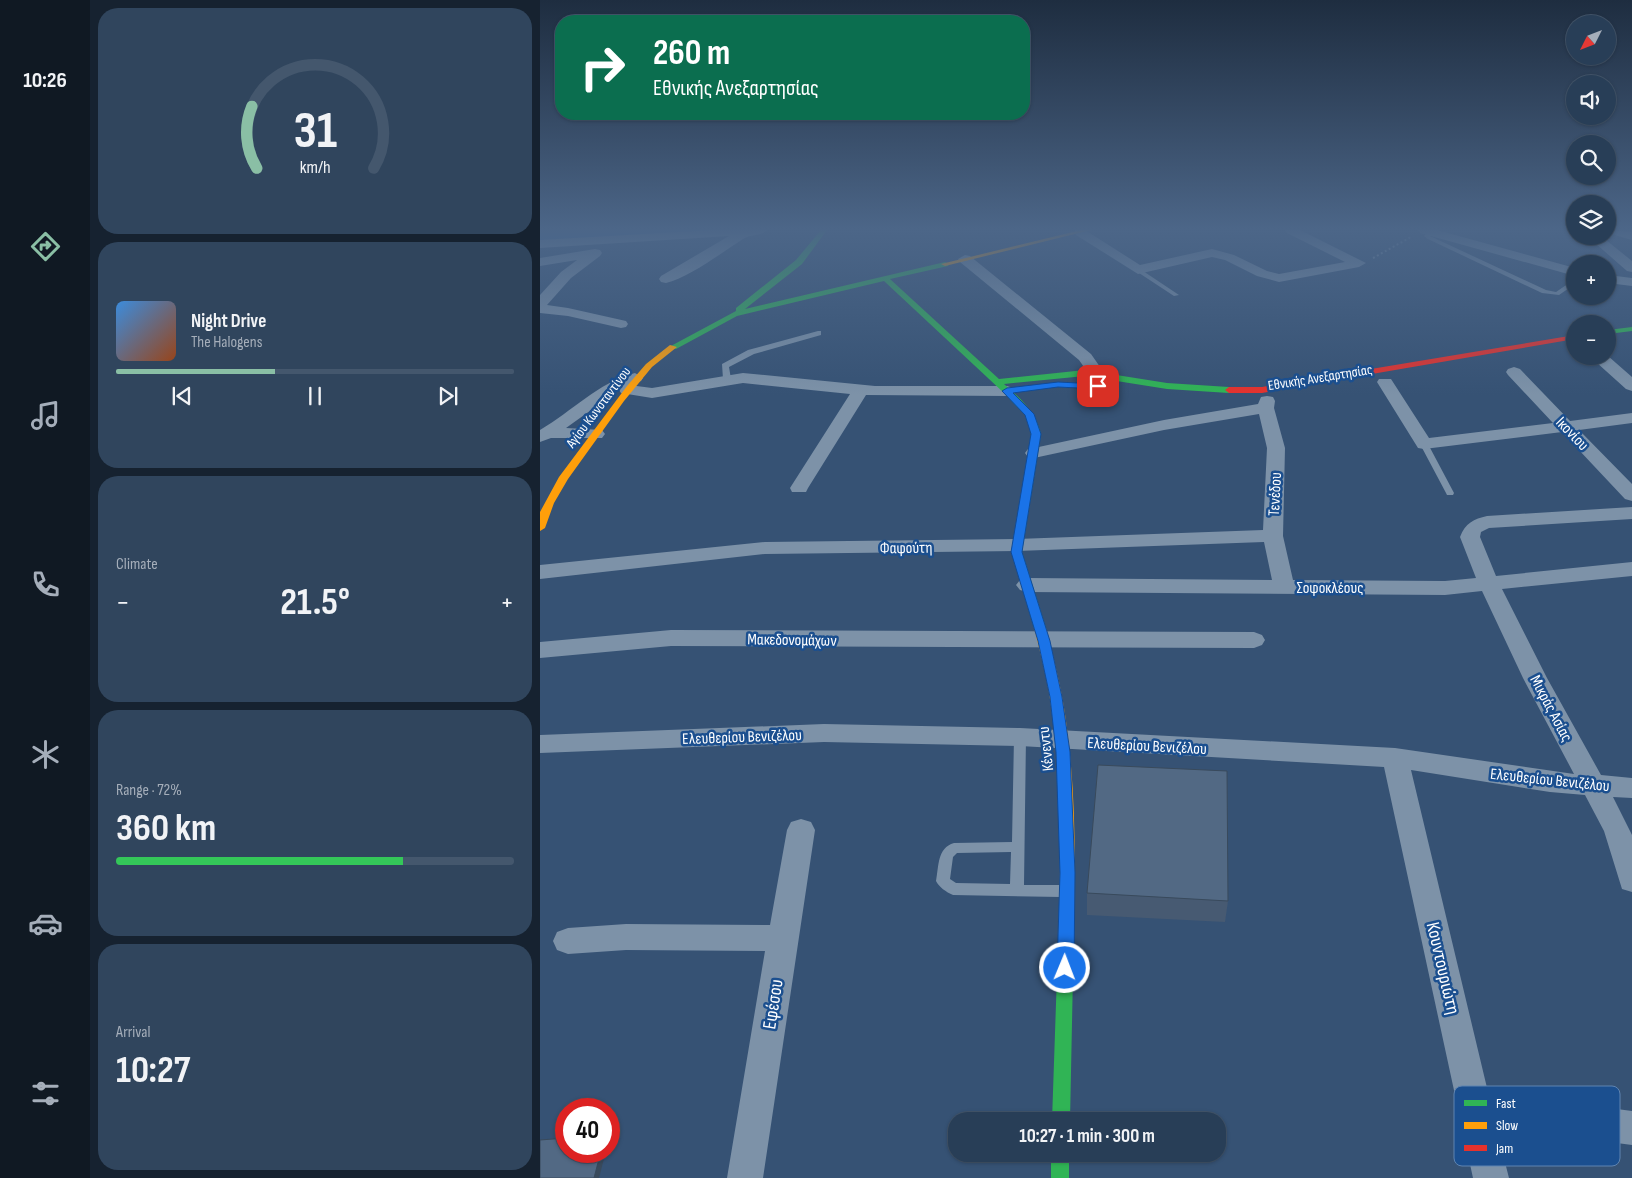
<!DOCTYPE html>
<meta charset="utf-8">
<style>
body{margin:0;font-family:"Sofia Sans Condensed",sans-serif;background:#30455d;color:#f1f3f6;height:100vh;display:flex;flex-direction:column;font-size:19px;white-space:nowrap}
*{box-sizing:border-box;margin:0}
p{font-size:16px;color:#a5aeba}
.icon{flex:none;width:28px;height:28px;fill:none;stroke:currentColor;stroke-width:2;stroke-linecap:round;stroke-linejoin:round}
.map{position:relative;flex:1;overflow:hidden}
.drawer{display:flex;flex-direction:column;gap:8px;padding:8px;background:#162230;width:450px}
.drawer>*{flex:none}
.banner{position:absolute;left:15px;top:15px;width:475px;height:105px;border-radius:20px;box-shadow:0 1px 4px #0004,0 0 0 1px #44576d;background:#0b6e4f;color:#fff;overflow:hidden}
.needle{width:32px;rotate:228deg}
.fabs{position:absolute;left:1026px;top:15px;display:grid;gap:10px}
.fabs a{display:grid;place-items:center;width:50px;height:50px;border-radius:50%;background:#283e57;box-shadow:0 1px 4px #0004,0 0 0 1px #44576d;font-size:25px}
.speed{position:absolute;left:15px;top:1098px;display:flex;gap:10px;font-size:25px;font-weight:700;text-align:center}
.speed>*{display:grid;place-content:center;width:65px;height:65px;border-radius:50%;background:#283e57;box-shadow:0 1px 4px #0004,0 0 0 1px #44576d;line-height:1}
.speed .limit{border:8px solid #d22;background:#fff;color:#111}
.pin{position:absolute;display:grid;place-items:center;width:42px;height:42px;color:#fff;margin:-21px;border-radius:10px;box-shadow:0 2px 8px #0006}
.me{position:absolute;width:55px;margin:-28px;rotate:1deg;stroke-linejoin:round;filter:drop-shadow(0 0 4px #0008)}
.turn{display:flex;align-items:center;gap:18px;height:105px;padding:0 15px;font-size:22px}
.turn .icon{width:65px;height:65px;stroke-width:2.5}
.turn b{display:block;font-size:35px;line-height:42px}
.big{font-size:38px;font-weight:700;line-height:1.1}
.drawer .card{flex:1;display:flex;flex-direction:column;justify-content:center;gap:8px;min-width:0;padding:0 18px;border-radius:20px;background:#30455d}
.drawer .dial{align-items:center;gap:0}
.dial svg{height:130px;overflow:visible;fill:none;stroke:#44576d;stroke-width:7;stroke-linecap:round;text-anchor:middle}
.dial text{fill:#f1f3f6;stroke:none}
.song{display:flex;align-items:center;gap:15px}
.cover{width:60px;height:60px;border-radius:8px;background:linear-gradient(135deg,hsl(210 70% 55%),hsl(20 70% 35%))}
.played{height:5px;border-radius:2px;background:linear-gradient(90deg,#8abfa5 40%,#44576d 40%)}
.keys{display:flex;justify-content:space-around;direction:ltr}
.heat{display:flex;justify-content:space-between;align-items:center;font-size:28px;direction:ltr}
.charge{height:8px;border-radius:4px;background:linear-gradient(90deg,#34c759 72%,#44576d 0)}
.trip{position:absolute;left:408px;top:1112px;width:278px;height:50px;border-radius:20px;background:#283e57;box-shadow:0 1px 4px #0004,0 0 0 1px #44576d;font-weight:700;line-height:50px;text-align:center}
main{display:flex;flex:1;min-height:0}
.tab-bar{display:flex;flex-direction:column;width:90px;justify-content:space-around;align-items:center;background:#101923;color:#a5aeba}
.tab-bar .icon{width:35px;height:35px}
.tab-bar .on{color:#8abfa5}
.tab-bar b{font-size:22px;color:#f1f3f6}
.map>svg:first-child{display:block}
.green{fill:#2f66a5}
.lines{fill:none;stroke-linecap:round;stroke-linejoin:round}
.path{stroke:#7d92a8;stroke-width:2;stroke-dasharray:2 2.5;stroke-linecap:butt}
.lane{fill:#7d92a8;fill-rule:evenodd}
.street{fill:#7d92a8;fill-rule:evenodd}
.fast{fill:#30b455;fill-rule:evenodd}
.slow{fill:#ff9f0a;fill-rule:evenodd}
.jam{fill:#e5322d;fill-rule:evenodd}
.wall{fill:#475a72}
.shaded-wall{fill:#394a5c}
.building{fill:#526984;stroke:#394a5c}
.route{fill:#1a73e8;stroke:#114b97}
.labels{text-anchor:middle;stroke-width:5;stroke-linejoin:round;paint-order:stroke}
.far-street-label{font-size:14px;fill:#fff;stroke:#1b4f8f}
.street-label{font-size:16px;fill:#fff;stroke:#1b4f8f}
.near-street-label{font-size:19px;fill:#fff;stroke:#1b4f8f}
.key{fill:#1b4f8f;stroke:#5f84b1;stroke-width:1}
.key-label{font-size:14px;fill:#fff}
</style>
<main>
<nav class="tab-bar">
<b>10:26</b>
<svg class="icon on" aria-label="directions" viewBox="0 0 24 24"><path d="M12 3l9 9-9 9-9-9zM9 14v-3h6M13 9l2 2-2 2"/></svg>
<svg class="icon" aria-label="music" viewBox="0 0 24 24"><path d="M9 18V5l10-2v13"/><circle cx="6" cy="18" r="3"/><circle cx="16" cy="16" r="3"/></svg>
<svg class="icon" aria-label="phone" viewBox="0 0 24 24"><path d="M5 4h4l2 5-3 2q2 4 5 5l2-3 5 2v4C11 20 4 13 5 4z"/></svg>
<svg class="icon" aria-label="climate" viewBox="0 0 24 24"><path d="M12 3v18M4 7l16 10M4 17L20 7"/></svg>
<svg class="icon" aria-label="car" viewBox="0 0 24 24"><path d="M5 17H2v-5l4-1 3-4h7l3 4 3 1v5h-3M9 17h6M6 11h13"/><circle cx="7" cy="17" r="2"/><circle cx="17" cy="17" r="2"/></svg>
<svg class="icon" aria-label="filters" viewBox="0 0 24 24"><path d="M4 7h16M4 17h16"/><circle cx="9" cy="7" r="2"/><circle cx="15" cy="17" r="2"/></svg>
</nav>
<section class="drawer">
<div class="card dial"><svg viewBox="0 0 100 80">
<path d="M14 69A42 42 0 1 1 86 69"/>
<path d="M14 69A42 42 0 0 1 11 31" stroke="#8abfa5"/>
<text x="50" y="56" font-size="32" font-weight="700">31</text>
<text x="50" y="72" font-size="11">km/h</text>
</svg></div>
<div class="card">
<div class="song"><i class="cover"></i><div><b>Night Drive</b><p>The Halogens</p></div></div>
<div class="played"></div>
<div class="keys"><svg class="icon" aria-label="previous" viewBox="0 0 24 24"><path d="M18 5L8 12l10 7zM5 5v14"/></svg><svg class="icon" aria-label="pause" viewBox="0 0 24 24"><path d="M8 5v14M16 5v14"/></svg><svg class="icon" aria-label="next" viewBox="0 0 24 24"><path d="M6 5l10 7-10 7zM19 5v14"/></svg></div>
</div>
<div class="card"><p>Climate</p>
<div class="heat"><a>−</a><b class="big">21.5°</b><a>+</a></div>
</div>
<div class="card"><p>Range · 72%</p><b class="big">360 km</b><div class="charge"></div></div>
<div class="card"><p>Arrival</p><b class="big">10:27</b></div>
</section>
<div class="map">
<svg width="1092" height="1178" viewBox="0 0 1092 1178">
<rect width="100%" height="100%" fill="#365274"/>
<path class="green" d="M0,230H205L0,242Z"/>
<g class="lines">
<path class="path" d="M833,258L871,237"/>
<path class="lane" d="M888,231H892L890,236L892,237L1006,290L1016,292L1035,279V284L1019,295L1002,293L888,239L884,236Z
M596,269H600L639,295L634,296L596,271Z
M278,331H281V335L214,354L189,367L191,379L187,381L183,379L182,364L208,350Z
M884,441L888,444L914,493L913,495H907L906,493L880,444Z
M480,733L484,734L486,737L484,885H521L526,887L528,891L526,895L521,897L413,895C406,892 399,887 396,881C399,866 397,848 414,843L472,842L474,737L476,734ZM471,852L470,884L416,883L410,879L413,857L417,853Z"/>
<path class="street" d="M174,230H227C222,236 210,234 203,239C183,252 148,278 126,283L121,282L119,279L121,276L189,236L0,248V240Z
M535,230H545L600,265L672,249L694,255L727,271L739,274L805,262L747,233L745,230H760L826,263L819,267L739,282L717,276L685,260L672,257L598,274L536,235Z
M878,230H897L1035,268V276L880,233Z
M1068,230L1092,232V240L1068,233Z
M1047,236H1061L1092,261V272L1087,271Z
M55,249L60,250L62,253L60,256L31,278L7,305L28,308L86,321L88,324L86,327L81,328L28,316L0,313V295L21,272L37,260L0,266V258Z
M425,255L430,256L551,354L565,374L563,377H551L539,360L420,262L418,259Z
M1068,275L1092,278V286L1068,283Z
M1056,356H1068L1092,377V391L1086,389L1056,362L1054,359Z
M974,367L980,369L1030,421L1092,413V423L1039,430L1092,484V501L1085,499L1022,432L884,449L878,448L837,382L839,379H851L889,438L1013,423L968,375L966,372L968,369Z
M95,373L103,378L101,381L89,385L112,388L203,373L335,386H467L473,388L475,391L473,394L467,396L326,395L268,488L266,492H252L250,488L310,394L203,383L112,398L81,393L79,390L26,428L62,430L65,434L62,438H11L0,442V430C33,411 57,383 95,373Z
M727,396L733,397L735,401L734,408L745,448L743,536L753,580L905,581L936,578L920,537C925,523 934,519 947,516L1092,507V519L949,528L941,532L940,537L956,576L1092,562V576L962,589L1007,678L1061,775L1092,778V798L1073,797L1092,835V892L1082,889L1064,831L1045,795L1010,792L871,770L948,1092L1092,1111V1145L956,1127L969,1178H933L844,767L480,746L284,742L0,753V735L284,724L480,728L855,748L1034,774L983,678L942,591L905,595L487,592L480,590L476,585L480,580L487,578L732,580L724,542L477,551L225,554L0,579V565L225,542L477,539L723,530L727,448L719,414L624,430L494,458L488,457L485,453L488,449L494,448L624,420L718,404L721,397Z
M131,630L714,632L722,635L725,640L722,645L714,648L131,646L0,658V642Z
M261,819L271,822L275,830L223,1178H187L225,951L86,950L28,954L17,950L13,941L17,932L28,928L86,924L230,925L247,830L251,822Z"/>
<path class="fast" d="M281,230H287L262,264L205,309L405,262L409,264L408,266L350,279L459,379L545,370L627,383L689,387L693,390L689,393L627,389L545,376L464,384C480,398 496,412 501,434L482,552L506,628L504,631L500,632L494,628L472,552L489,453L491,434L489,424L485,415L464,393L344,281L197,316L136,349L129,347L196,311V308L256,260Z
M1092,327V331L1068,334V330Z
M525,967L531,969L533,974L530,1121H512L517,974L519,969Z
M511,1154H529V1178H511Z"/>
<path class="slow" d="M541,230H551L405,266L401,264Z
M130,345L137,347L112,367L84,401L28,479L14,503L5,528L0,531V512L19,477L87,386L106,364Z
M500,624L506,628C513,656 521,685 525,714C538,800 535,887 533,974L531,979L525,981L519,979L517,974C520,887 524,800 512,714C509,685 501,656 494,628Z"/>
<path class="jam" d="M1035,335V339L722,393H689L685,390L689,387H722Z"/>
</g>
<path class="wall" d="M547,893L688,901L685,922L547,915Z"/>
<path class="shaded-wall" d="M61,1151H66L59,1178H54Z"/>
<path class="building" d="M558,765L687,771L688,901L547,893Z
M26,1138V1151H61L54,1178H0V1140Z"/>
<linearGradient id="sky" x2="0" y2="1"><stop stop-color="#1e2d40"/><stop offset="0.58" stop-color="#4c6688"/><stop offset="1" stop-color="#4c6688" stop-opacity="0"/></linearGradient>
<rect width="1092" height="395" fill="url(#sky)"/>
<path class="route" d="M518,382L558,384L563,386L558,389L518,387L473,393L494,414L501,434L482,552L510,641L522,697L530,752L535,873L534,968L531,973L525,976L520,973L517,968L520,873L516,752L510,697L498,641L471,552L491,434L485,415L462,391L467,388Z"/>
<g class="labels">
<g class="far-street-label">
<text transform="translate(780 377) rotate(-9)" y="5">Εθνικής Ανεξαρτησίας</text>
<text transform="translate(58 407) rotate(-53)" y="5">Αγίου Κωνσταντίνου</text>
</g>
<g class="street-label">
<text transform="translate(1033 433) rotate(46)" y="6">Ικονίου</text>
<text transform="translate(734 494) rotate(-87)" y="6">Τενέδου</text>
<text transform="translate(366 547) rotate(-1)" y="6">Φαφούτη</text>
<text x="790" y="593">Σοφοκλέους</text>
<text transform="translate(252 639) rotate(1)" y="6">Μακεδονομάχων</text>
<text transform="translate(1012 708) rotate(62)" y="6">Μικράς Ασίας</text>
<text transform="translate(202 736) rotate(-2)" y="6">Ελευθερίου Βενιζέλου</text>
<text transform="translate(607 745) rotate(3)" y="6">Ελευθερίου Βενιζέλου</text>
<text transform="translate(505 749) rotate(-96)" y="6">Κένεντυ</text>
<text transform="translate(1010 779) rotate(6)" y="6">Ελευθερίου Βενιζέλου</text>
</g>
<g class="near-street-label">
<text transform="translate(904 968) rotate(77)" y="7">Κουντουριώτη</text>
<text transform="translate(232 1004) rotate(-81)" y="7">Εφέσου</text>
</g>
</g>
<rect x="914" y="1086" width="166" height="80" rx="8" class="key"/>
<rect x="924" y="1100" width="23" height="6" fill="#30b455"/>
<rect x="924" y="1122" width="23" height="7" fill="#ff9f0a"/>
<rect x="924" y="1145" width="23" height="6" fill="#e5322d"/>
<g class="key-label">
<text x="956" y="1108">Fast</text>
<text x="956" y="1130">Slow</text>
<text x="956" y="1153">Jam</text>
</g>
</svg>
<div class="fabs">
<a><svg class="needle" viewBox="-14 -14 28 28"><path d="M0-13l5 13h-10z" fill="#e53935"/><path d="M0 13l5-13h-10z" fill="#a5aeba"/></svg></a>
<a><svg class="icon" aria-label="sound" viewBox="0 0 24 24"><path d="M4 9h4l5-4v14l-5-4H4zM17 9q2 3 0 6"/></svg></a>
<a><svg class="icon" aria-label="search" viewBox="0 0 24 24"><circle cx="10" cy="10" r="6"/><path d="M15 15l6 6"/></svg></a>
<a><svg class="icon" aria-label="layers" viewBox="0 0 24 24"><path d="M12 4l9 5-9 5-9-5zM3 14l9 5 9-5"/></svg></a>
<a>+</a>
<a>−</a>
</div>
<div class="speed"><div class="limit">40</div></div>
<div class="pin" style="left:558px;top:386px;background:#d93025"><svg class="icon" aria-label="arrive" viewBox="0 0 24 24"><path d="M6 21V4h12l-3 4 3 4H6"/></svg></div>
<svg class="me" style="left:525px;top:968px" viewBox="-20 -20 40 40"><circle r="17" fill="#1a73e8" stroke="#fff" stroke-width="3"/><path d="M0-11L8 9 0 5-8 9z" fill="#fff"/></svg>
<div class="trip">10:27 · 1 min · 300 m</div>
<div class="banner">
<div class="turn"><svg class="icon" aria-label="right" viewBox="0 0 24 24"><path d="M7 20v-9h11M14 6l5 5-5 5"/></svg><div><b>260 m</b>Εθνικής Ανεξαρτησίας</div></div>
</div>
</div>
</main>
